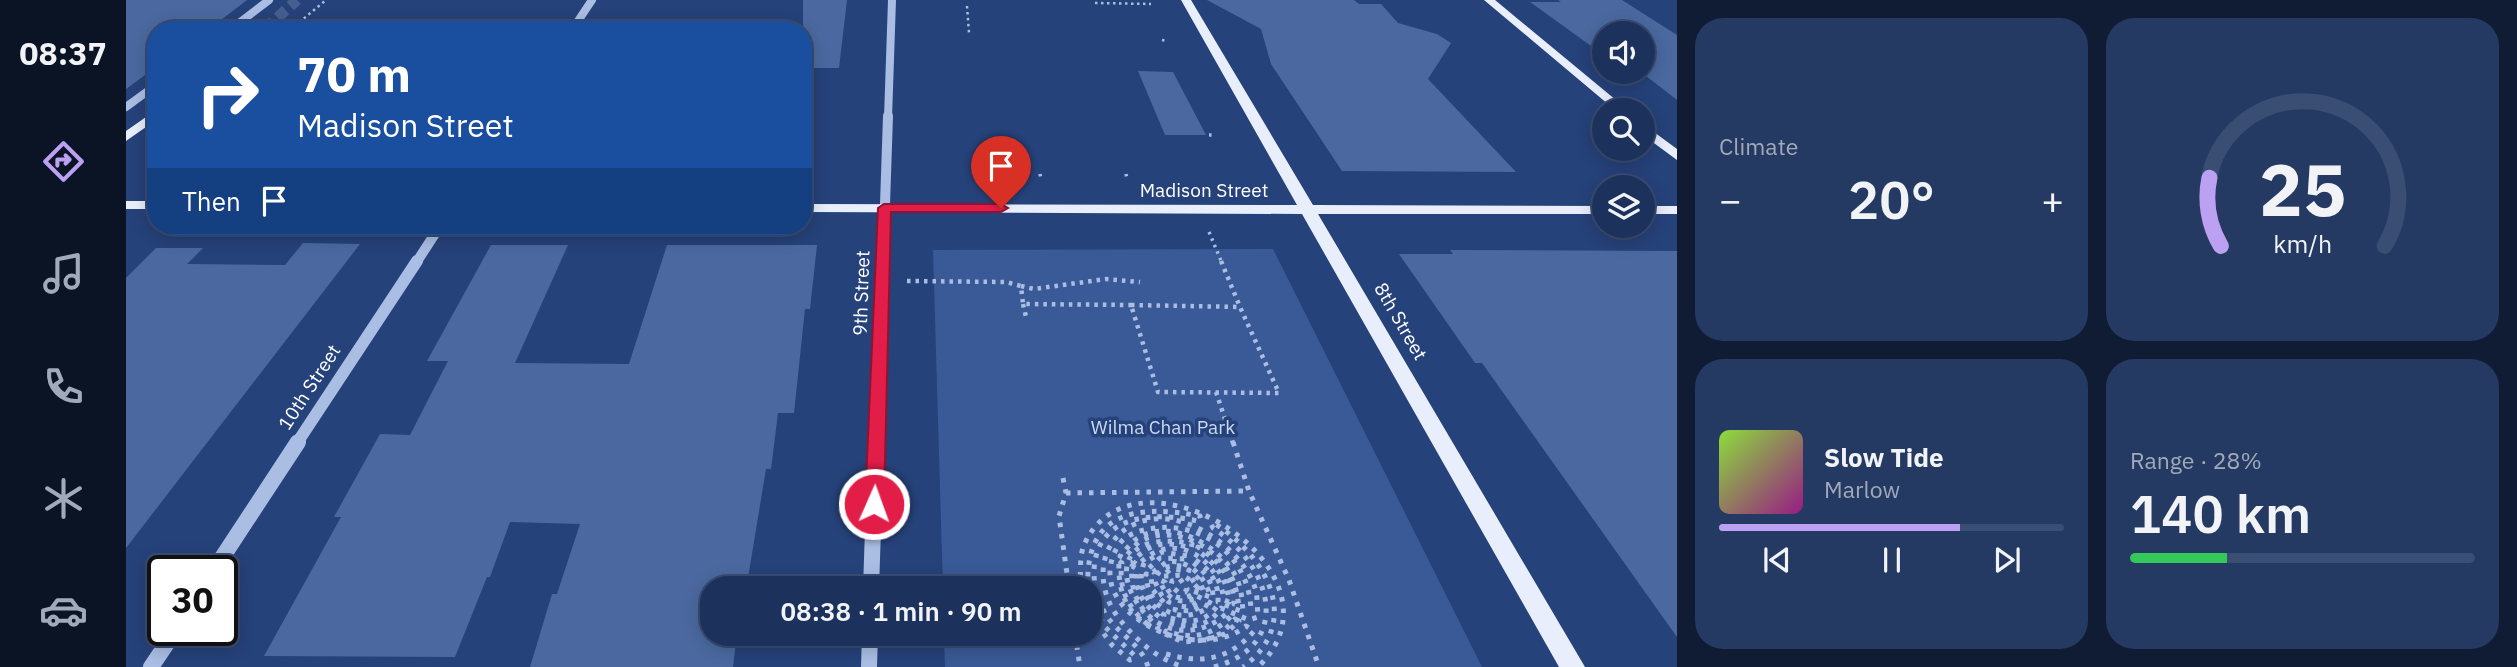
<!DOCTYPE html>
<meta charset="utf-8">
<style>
body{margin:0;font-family:"IBM Plex Sans",sans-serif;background:#253a62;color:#f1f3f6;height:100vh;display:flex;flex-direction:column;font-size:26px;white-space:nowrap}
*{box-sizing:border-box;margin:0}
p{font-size:23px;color:#a0aabb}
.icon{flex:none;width:38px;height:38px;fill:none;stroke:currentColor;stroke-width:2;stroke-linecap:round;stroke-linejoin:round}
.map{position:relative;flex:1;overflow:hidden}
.panel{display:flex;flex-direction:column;gap:18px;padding:18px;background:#0f1c33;width:840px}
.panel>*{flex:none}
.guide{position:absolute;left:21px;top:21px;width:665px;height:214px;border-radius:28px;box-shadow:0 4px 18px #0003,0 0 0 2px #3a4d72;background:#1a4fa0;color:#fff;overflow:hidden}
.buttons{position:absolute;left:1466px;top:21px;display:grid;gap:14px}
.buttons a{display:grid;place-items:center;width:63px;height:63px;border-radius:50%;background:#1c325c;box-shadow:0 4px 18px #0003,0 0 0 2px #3a4d72;font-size:35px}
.speed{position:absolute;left:21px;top:555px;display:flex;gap:14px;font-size:35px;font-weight:700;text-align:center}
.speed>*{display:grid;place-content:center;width:91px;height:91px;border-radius:50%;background:#1c325c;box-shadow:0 4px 18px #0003,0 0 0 2px #3a4d72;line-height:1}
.speed .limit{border:4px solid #111;border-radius:10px;background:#fff;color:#111}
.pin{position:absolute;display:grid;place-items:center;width:60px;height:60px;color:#fff;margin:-72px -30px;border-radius:50% 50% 50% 0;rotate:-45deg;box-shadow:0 0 7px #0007}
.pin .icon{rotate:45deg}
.me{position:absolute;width:77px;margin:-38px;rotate:2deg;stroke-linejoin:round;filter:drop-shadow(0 0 5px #0008)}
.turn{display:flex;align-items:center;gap:24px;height:147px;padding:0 35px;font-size:32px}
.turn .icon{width:91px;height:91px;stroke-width:2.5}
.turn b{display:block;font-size:49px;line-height:60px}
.then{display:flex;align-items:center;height:66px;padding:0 35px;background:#0003;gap:14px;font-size:26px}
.big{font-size:52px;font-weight:600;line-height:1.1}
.panel .widget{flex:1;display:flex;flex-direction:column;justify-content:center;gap:10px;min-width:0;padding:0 24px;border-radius:28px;background:#253a62}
.panel .dial{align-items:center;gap:0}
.dial svg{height:182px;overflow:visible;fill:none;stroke:#3a4d72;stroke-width:7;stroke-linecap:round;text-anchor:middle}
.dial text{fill:#f1f3f6;stroke:none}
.song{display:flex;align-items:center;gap:21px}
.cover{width:84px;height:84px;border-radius:10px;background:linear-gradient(135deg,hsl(90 70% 55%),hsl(310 70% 35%))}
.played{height:7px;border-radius:4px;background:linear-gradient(90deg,#bca0f2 70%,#3a4d72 70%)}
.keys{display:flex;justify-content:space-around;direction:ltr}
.heat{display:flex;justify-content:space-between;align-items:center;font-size:38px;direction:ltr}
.charge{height:10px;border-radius:5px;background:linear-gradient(90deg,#34c759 28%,#3a4d72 0)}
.panel .tiles{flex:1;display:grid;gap:18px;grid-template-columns:repeat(2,1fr)}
.trip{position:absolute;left:574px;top:576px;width:402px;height:70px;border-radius:28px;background:#1c325c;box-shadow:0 4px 18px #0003,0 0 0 2px #3a4d72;font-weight:600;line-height:70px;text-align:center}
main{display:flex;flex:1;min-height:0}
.menu{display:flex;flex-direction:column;width:126px;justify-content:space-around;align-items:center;background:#0b1425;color:#a0aabb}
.menu .icon{width:49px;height:49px}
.menu .on{color:#bca0f2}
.menu b{font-size:32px;color:#f1f3f6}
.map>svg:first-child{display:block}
.green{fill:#3a5a97}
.building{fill:#4b69a0}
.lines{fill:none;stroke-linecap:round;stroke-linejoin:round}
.major-tunnel{stroke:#475e8e;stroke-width:11;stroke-dasharray:11 6;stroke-linecap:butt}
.path-far3{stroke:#aabee4;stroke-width:2.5;stroke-dasharray:2.5 3.5;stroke-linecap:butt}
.path-far2{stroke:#aabee4;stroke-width:3.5;stroke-dasharray:2.5 4.5;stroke-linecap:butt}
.path-far1{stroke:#aabee4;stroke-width:4.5;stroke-dasharray:3.5 5;stroke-linecap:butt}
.path{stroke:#aabee4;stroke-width:5;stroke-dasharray:4.5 7;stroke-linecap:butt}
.minor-far3{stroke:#aabee4;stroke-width:8}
.minor-far2{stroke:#aabee4;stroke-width:10}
.minor-far1{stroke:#aabee4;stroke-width:12}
.minor{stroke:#aabee4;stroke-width:16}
.major{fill:#e9eefc;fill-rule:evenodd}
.route{fill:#e11d48;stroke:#92132f;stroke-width:2}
.labels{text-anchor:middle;stroke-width:7;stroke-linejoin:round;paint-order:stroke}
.street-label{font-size:19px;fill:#fff;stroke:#26427a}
.park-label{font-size:19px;fill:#ccdaf3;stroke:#26427a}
</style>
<main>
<nav class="menu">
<b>08:37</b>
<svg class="icon on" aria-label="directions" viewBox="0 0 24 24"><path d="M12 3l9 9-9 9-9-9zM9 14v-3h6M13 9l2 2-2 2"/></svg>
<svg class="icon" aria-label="music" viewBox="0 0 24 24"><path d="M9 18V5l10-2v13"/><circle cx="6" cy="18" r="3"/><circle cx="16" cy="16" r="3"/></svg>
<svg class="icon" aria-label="phone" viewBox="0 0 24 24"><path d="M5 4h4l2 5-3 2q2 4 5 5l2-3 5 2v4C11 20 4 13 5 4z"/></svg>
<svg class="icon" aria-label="climate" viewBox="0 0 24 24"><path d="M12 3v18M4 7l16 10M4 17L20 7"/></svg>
<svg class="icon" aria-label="car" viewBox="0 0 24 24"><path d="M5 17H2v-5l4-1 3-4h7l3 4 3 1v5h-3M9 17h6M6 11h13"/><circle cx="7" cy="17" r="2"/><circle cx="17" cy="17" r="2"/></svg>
</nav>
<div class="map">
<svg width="1551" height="667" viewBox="0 0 1551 667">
<rect width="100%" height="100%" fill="#26427a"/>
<path class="green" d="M1147,249L1356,667H819L818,634H964V588H817L807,250Z"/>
<path class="building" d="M0,0H121L82,30H30V67L0,89Z
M677,0H721L713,68H677Z
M1081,0H1228L1233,4H1255L1272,23L1311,34L1325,43L1302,79L1390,172L1216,171L1145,64L1135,29Z
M1432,0H1496L1551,35V100L1515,72H1517V33H1479V56L1404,2H1435Z
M1012,71L1047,72L1080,135H1039Z
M177,243L234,244L0,548V278L30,248H77L61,264L159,265Z
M365,245H442L389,363L503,364L541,245H691L684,309H679L668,413H652L645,469H640L622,578H618L617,588H586V634H611L607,667H404L426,594H431L454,524L384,522L364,577H361L329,657L138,656L215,517H208L254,434L284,435L322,361H301Z
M1324,250L1551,251V637L1356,363H1349L1273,254H1327Z"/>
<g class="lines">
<path class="major-tunnel" d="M139,29L171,0"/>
<path class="path-far3" d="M969,3L1025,4
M841,6L843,33
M164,30L200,0
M1036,40L1041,41"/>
<path class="path-far2" d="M1083,135H1088
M914,174L915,179
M1000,174L1001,179
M1083,232L1096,263"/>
<path class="path-far1" d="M1095,261L1114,307
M781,281L880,282L895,286L897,304L1005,305
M895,286L908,289L980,279L1014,282
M897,304L900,317
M1005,305L1114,307L1153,393L1032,392Z
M1090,392L1107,443"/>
<path class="path" d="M1107,442L1123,491L1163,580L1193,667
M937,478L940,493L933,516L943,588
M940,493L1123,491
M993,561L996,563C992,589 1002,607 1021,624C997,609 992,587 993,561Z
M1054,579L1061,589L1059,592H1052L1045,586L1046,581Z
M954,588C955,575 953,557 958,545C1008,432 1232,571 1132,667
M962,588C958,511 1011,504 1074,516L1075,520L1072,521C1029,512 970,513 968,571C968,586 971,600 979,613C990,633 1016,644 1022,667
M964,597L979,627L1008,655V659L1004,660L986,645L964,615
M1109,619L1113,621L1099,634L1079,640L1096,633Z
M1021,624L1031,630
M1021,624L1031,630
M1031,630L1039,634
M1031,630L1032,627C982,582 990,528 1066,544L1065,548C1042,541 1022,542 1007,562L1012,565C1046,529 1092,556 1098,600L1103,602C1101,578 1090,564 1071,550L1072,547C1093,561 1108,578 1108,604L1113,606C1111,593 1109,581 1101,569C1084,543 1043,524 1013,542C1008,546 1003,553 998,558L994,556C999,551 1004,544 1009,540C1040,517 1087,542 1106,570C1115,583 1116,597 1117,612L1092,602C1093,582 1084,569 1068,559L1066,562C1079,571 1087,582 1087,598L1061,589
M949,634L954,667
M1039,634L1058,639L1079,640
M1039,634L1057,642L1079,640
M1039,634L1040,631C1066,640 1086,636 1105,616L1100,614C1059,651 1000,621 1006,566L1011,569C1007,591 1019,606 1036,619L1038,615C1020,602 1010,585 1018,563L1036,552L1062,556L1061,559L1034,558L1022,569L1027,572L1042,561C1062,561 1076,573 1083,592L1077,590L1073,579L1063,570L1062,573L1072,588C1053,569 1058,577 1036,576L1045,569L1056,570L1057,566C1044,565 1031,567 1029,582L1036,596L1043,602L1041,606L1026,589L1025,575L1020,574C1021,609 1054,627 1083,607L1078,604L1067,611L1049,610L1050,606L1064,607L1072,602L1068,599C1051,605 1039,597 1034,580L1039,582C1042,597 1054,602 1067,594L1091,606C1079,623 1063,623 1044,618L1042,622C1063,629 1082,628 1095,608L1123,620L1132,617C1131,607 1132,594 1128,585C1113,546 1055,505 1011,523C970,540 968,589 995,621C1011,641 1033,660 1058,667
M1040,654C1076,664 1103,660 1128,631L1120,626C1071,667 952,612 992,546C999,534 1015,530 1029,528C1080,522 1124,559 1125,611
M1088,667C1170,644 1144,564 1087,528L1085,524L1088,523C1140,556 1178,622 1117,667"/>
<path class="minor-far3" d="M104,30L143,0
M446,30L466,0
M0,107L30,85
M762,118L766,0"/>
<path class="minor-far2" d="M290,263L314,226
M757,263L762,116"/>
<path class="minor-far1" d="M171,443L291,261
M750,443L757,261"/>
<path class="minor" d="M88,570L172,442
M745,588L750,442
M25,667L50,630
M743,667L744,634"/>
<path class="major" d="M1055,0H1065L1187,205L1479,206V214H1192L1459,667H1433L1176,214L677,212V204L1171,205Z
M1358,0H1369L1502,110H1489Z
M139,26L144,30H133Z
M30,110V120L0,141V131Z
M1517,124L1551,149V160L1517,135Z
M0,201H30V209H0Z
M1517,206H1551V214H1517Z"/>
</g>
<path class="route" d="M758,204H875L882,208L875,212H765L758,504L755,510L748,512L741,510L739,504L752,208Z"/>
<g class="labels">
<g class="street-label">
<text x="1078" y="197">Madison Street</text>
<text transform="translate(735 293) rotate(-88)" y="7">9th Street</text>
<text transform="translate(1275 321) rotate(60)" y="7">8th Street</text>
<text transform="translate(183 387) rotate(-57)" y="7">10th Street</text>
</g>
<g class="park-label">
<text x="1037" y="434">Wilma Chan Park</text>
</g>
</g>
</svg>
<div class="buttons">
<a><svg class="icon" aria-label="sound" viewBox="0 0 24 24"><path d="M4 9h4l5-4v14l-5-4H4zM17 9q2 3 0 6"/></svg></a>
<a><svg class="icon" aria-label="search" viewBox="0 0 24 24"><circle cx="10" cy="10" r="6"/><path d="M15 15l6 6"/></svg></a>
<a><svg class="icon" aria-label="layers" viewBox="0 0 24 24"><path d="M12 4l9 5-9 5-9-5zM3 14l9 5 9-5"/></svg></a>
</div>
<div class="speed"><div class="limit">30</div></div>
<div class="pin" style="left:875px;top:208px;background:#d93025"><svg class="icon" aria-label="arrive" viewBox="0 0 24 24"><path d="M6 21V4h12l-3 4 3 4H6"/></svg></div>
<svg class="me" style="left:748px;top:504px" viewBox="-20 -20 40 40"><circle r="17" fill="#e11d48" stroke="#fff" stroke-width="3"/><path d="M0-11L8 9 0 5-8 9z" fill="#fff"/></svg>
<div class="trip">08:38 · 1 min · 90 m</div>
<div class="guide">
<div class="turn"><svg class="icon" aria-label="right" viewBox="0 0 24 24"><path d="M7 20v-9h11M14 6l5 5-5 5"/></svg><div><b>70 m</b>Madison Street</div></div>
<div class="then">Then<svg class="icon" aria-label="arrive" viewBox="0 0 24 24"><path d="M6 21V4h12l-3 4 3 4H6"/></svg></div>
</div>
</div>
<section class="panel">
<div class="tiles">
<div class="widget"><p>Climate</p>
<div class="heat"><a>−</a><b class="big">20°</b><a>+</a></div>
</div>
<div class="widget dial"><svg viewBox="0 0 100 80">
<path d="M14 69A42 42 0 1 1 86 69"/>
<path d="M14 69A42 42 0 0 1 9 39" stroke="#bca0f2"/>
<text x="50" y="56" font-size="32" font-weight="700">25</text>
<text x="50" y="72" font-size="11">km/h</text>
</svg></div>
<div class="widget">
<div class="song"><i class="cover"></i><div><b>Slow Tide</b><p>Marlow</p></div></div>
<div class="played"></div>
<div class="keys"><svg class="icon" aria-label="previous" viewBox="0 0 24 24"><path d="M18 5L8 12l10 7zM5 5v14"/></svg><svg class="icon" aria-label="pause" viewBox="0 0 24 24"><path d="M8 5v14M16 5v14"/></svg><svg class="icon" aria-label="next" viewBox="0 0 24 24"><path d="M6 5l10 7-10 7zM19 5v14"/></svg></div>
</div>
<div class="widget"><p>Range · 28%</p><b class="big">140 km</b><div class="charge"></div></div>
</div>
</section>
</main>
